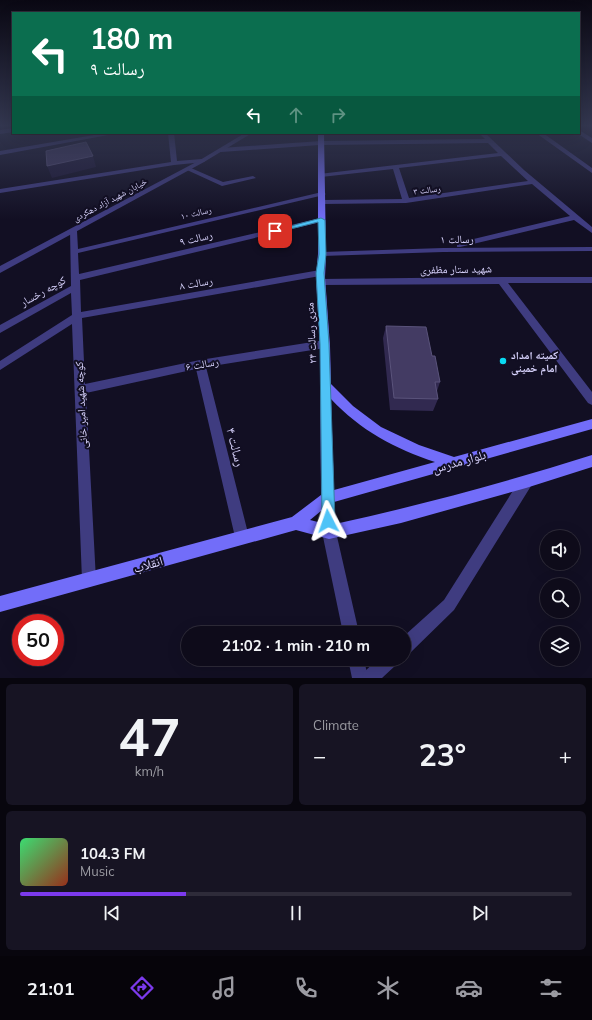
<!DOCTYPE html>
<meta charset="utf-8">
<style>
body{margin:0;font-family:Mulish,"Noto Naskh Arabic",sans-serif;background:#171423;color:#f1f3f6;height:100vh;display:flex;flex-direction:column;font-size:15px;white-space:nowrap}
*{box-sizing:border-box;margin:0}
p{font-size:13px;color:#9b9ba2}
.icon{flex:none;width:22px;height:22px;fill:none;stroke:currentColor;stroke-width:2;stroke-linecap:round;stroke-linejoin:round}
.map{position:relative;height:678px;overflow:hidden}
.panel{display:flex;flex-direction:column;gap:6px;padding:6px;background:#08060e;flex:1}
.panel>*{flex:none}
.hud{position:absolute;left:12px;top:12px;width:568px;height:122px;border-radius:0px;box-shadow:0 4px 16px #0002,0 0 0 1px #2e2b39;background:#0b6e4f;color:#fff;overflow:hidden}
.controls{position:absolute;left:540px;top:530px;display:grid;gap:8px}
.controls a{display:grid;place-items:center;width:40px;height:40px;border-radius:50%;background:#0e0b1a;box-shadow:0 4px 16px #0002,0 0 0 1px #2e2b39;font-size:20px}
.speed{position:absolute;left:12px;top:614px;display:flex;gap:8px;font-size:20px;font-weight:700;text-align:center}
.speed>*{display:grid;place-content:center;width:52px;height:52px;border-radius:50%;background:#0e0b1a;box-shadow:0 4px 16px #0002,0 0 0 1px #2e2b39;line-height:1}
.speed .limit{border:6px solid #d22;background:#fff;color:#111}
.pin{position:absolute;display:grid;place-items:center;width:34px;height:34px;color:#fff;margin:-17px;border-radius:8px;box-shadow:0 2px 6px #0006}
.me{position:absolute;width:44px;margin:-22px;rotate:356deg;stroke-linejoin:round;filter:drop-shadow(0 0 3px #0008)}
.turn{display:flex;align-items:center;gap:14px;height:84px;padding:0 12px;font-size:18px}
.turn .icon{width:52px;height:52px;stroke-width:2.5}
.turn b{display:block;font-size:28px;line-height:34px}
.lanes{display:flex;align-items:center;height:38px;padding:0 12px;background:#0003;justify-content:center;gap:20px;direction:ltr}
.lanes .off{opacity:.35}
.big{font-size:30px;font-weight:700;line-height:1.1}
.panel .tile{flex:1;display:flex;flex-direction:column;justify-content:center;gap:6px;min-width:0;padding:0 14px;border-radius:6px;background:#171423}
.panel .dial{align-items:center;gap:0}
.dial b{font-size:52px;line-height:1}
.song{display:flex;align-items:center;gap:12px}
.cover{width:48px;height:48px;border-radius:6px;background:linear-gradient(135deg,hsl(140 70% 55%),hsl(10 70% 35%))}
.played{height:4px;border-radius:2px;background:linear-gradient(90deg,#7c3aed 30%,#2e2b39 30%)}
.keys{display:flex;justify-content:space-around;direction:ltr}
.heat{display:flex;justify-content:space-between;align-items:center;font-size:22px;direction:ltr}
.panel .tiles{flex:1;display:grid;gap:6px;grid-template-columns:1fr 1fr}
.tile:last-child{grid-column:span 2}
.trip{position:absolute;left:181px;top:626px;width:230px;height:40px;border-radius:20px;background:#0e0b1a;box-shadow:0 4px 16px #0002,0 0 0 1px #2e2b39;font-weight:700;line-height:40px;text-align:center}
.dock{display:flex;height:64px;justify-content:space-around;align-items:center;background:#06040a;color:#9b9ba2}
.dock .icon{width:28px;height:28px}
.dock .active{color:#7c3aed}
.dock b{font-size:18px;color:#f1f3f6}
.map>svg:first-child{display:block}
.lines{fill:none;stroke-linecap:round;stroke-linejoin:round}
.minor{fill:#3f3c80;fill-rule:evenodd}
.tertiary{fill:#3f3c80;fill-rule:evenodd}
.secondary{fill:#726df9;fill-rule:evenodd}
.wall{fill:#312950}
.shaded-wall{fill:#1d1736}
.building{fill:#433b63;stroke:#5a537b}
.route{fill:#4fc3f7;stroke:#337fa1}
.poi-dot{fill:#09daf3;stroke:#120f23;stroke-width:1.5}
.labels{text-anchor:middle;stroke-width:4;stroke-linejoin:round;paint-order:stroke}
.far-street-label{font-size:9px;fill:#d8d3fd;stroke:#120f23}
.street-label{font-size:11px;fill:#d8d3fd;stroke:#120f23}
.poi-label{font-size:11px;font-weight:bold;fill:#d8d3fd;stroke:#120f23;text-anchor:start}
.near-street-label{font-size:13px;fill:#d8d3fd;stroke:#120f23}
</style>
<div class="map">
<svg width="592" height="678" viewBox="0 0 592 678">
<rect width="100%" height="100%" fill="#120f23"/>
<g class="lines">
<path class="minor" d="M13,128V132L0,134V130Z
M579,130L592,138V143L577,133H579Z
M106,133H119L0,155V151Z
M168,133H174L177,161L202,159L205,161L204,162L174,165L0,193V189L171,162Z
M479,133H485L524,170L592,227V233L574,220L460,247H457V243L570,216L532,184L406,203L322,204L318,202L322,200L402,199L393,169L321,177L318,175L319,174L498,153L488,143L319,145L221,152L218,150L221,148L321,141L485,139ZM501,156L528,181L409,198L399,168Z
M536,133H543L592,168V173Z
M187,168H191L223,182L253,176L256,178L222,186L187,170Z
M322,192L326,194L324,195L78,253L79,274L321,218L325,220L321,222L80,280L81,312L320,270L324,273L320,276L82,318L85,384L200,360L325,340L329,341L330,344L329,347L325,348L206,367L249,537L247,542L242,544L237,542L235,537L196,369L86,393L96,580L94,585L89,587L84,585L82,580L72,324L0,370V361L72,315L71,293L0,333V325L71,286L70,229H73L77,231L78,249Z
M592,247V251L443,252L322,256L318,254L322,252L443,248Z
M501,277H592V283H508L592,392V405L588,403L499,284L320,285L316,282L320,279Z
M329,525L334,527L336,532L359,633H343L322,532L324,527Z
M348,659H364L368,678H352Z"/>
<path class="tertiary" d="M245,133H252L204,162L0,273V266L200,160Z
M526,476L531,478L532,482L531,486L454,610L410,653L404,655V636L444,600L521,478Z
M378,659H398L396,665L382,678H362L364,672Z"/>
<path class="secondary" d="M318,133H324L326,254L325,277L330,346L331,384L353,406L381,427L419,445L454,457L592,419V429L334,502L335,524C422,505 507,482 592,455V467L526,488L401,523L329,539L296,530L0,612V596L292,517L321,495L320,346L316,277L318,254ZM331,399C360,430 395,449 435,462L334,490ZM321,511L322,523L310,520Z"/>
</g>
<path class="wall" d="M386,326L432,356L440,382L437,391L438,399L433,411L390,410L383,338Z"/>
<path class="shaded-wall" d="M93,156L96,167L52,178L47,166Z"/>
<path class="building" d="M86,142L93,156L47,166L46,151Z
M386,326L426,327L432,356H435L440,382H435L438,399L394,398Z"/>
<linearGradient id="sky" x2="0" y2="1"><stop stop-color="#0a0813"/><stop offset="0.57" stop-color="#333750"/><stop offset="1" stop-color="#333750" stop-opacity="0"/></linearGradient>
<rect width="592" height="220" fill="url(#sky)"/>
<path class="route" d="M321,218L325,220L326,254L324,273L329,344L335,521L333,525L328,527L324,525L322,521L320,344L316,273L319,254L318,222L275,233L272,231Z"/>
<circle class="poi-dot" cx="503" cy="361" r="4"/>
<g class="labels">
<g class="far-street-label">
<text transform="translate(427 190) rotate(-7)" y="3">رسالت ۳</text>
<text transform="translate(110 200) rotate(-28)" y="3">خیابان شهید آزاد دهکردی</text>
<text transform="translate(196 213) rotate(-13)" y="3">رسالت ۱۰</text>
</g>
<g class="street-label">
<text transform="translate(196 238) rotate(-13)" y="4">رسالت ۹</text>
<text transform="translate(457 239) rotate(-1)" y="4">رسالت ۱</text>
<text transform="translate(456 269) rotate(-1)" y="4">شهید ستار مظفری</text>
<text transform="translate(196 283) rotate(-10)" y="4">رسالت ۸</text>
<text transform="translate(43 291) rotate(-29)" y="4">کوچه رخسار</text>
<text transform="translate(311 333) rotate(-93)" y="4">۲۴ متری رسالت</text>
<text transform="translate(202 364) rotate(-10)" y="4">رسالت ۶</text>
<text transform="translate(81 405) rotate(-93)" y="4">کوچه شهید امیر خانی</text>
</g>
<g class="poi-label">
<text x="511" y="359">کمیته امداد<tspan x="511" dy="13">امام خمینی</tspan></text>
</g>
<g class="near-street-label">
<text transform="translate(236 447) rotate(76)" y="5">رسالت ۴</text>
<text transform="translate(459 461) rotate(-16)" y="5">بلوار مدرس</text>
<text transform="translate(148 564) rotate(-16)" y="5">انقلاب</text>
</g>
</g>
</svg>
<div class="controls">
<a><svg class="icon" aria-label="sound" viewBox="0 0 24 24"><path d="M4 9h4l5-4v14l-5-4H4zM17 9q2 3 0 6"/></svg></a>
<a><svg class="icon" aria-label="search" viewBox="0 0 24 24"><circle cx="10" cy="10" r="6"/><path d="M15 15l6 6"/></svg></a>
<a><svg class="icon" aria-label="layers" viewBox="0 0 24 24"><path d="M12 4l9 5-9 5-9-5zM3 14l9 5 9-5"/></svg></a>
</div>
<div class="speed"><div class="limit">50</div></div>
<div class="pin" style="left:275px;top:231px;background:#d93025"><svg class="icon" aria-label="arrive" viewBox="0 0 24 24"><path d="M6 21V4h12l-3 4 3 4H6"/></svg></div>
<svg class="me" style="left:328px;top:521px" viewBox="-20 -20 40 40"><path d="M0-17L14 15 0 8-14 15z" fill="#4fc3f7" stroke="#fff" stroke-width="4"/></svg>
<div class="trip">21:02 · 1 min · 210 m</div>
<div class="hud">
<div class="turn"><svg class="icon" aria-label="left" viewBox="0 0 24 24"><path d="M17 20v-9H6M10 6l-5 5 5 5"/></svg><div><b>180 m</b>رسالت ۹</div></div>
<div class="lanes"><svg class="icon" aria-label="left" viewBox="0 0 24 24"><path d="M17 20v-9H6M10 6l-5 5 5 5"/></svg><svg class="icon off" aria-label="ahead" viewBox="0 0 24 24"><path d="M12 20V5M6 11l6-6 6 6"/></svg><svg class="icon off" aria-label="right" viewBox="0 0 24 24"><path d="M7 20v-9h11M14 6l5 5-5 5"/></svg></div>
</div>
</div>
<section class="panel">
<div class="tiles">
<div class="tile dial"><b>47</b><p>km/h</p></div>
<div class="tile"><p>Climate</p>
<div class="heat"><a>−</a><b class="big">23°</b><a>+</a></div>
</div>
<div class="tile">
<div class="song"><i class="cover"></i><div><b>104.3 FM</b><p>Music</p></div></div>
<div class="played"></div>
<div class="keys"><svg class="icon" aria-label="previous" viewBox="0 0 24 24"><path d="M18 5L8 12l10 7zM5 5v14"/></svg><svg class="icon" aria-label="pause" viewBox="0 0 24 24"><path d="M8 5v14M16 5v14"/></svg><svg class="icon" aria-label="next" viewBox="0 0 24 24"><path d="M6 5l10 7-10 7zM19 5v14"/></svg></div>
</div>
</div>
</section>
<nav class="dock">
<b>21:01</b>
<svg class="icon active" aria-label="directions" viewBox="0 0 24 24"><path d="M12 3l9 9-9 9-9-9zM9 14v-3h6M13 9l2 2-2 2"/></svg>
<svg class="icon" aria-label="music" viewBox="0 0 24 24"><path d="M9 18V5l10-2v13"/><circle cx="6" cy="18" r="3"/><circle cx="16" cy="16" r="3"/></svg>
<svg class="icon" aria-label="phone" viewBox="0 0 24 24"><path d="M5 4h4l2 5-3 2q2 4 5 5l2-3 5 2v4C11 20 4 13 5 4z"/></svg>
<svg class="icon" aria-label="climate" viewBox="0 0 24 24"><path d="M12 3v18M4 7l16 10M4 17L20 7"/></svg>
<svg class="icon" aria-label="car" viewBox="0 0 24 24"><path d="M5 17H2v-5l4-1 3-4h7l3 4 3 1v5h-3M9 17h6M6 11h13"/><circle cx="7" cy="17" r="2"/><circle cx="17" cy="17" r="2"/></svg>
<svg class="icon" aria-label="filters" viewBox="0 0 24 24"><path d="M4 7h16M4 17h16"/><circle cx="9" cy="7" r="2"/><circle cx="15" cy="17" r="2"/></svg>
</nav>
